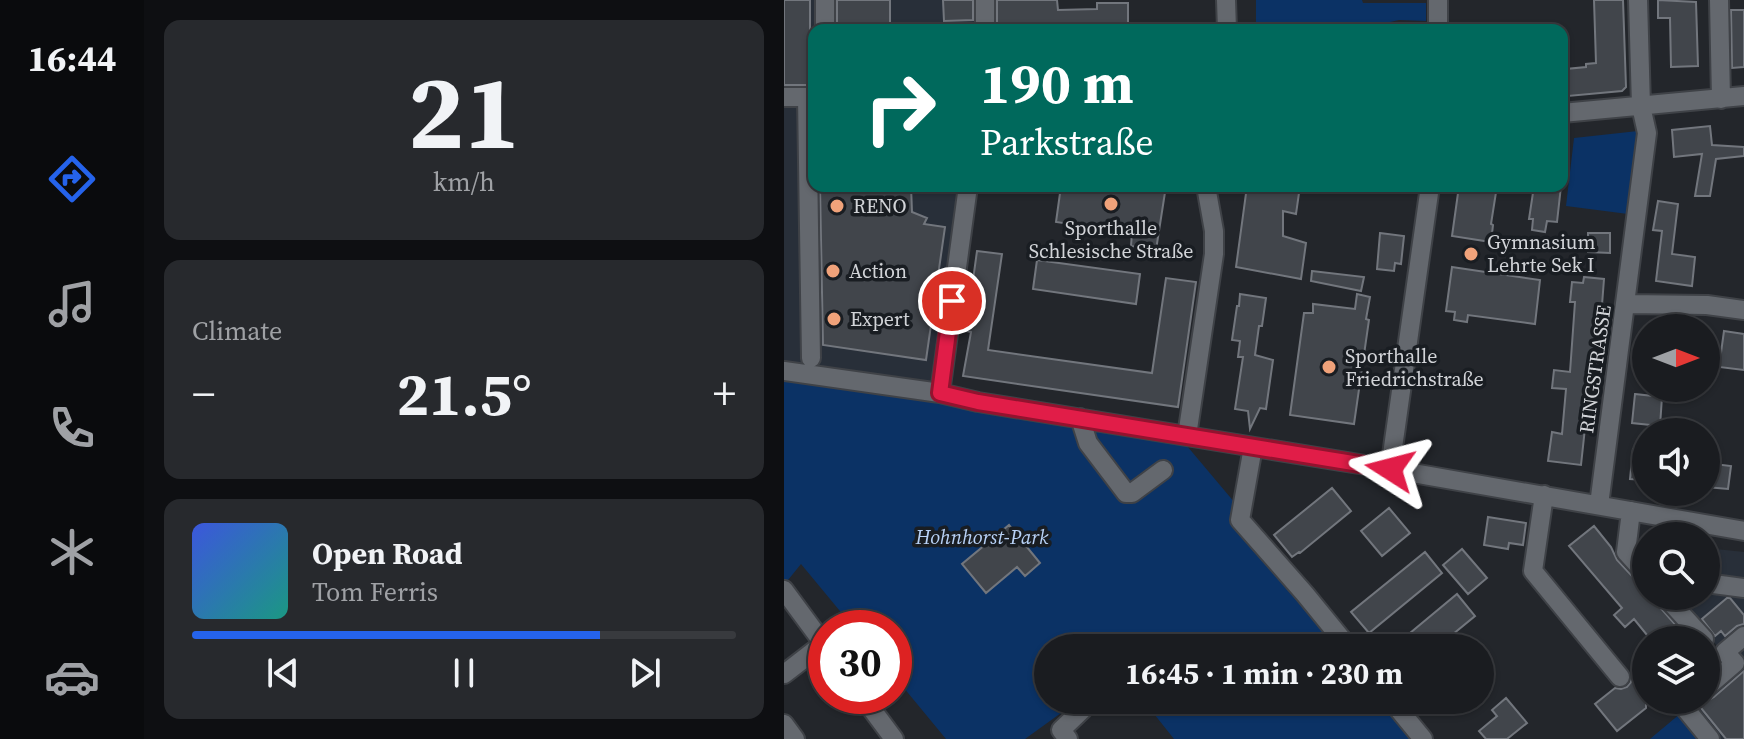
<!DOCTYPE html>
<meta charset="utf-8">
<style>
body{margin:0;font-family:"Source Serif 4",serif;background:#27292d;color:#f1f3f6;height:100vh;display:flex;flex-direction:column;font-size:30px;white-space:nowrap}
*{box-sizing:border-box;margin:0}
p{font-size:26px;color:#9fa1a5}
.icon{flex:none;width:44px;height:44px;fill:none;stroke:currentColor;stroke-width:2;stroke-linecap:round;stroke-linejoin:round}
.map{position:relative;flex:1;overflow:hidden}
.drawer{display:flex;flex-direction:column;gap:20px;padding:20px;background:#0e0f12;width:640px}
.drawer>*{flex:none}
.banner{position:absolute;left:24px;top:24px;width:760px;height:168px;border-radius:16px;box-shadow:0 2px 6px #0004,0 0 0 2px #383a3e;background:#00695c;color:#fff;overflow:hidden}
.needle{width:52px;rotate:90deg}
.controls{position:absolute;left:848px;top:314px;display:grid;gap:16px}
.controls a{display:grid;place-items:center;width:88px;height:88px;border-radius:50%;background:#1a1c20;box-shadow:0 2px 6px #0004,0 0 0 2px #383a3e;font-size:40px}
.speed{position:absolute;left:24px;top:610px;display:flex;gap:16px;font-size:40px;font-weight:700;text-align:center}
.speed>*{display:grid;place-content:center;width:104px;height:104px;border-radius:50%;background:#1a1c20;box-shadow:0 2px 6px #0004,0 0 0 2px #383a3e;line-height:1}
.speed .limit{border:12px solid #d22;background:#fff;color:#111}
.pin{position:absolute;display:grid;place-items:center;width:68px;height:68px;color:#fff;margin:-34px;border:4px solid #fff;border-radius:50%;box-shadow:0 2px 8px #0007}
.me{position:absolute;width:88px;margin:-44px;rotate:279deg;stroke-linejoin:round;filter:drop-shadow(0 0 6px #0008)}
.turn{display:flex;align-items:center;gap:28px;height:168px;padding:0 40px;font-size:36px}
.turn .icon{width:104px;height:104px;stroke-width:2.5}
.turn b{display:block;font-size:56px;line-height:68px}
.big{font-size:60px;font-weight:700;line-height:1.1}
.drawer .card{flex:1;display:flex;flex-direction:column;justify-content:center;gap:12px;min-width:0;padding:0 28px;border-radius:16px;background:#27292d}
.drawer .dial{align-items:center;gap:0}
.dial b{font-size:104px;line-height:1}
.song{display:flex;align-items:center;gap:24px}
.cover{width:96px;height:96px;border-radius:12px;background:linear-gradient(135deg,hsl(230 70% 55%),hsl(170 70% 35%))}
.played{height:8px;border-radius:4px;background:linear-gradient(90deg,#2563eb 75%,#383a3e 75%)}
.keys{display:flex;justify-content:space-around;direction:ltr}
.heat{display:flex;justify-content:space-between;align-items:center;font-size:44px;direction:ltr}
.trip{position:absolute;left:250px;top:634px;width:460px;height:80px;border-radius:40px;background:#1a1c20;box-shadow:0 2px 6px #0004,0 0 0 2px #383a3e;font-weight:700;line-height:80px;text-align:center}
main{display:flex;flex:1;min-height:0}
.dock{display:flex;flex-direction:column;width:144px;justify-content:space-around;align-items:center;background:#0a0b0d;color:#9fa1a5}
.dock .icon{width:56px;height:56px}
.dock .active{color:#2563eb}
.dock b{font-size:36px;color:#f1f3f6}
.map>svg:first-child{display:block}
.built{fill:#282f39}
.green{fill:#0b3265}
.building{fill:#41454b;stroke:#72767d;stroke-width:2}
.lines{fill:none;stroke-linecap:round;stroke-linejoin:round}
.minor-casing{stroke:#3f4247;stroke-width:22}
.minor{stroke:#64686e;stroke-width:18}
.route-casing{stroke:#92132f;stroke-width:20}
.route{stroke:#e11d48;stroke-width:14}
.poi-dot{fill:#f0a27a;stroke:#191d22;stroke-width:3}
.labels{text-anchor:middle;stroke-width:7;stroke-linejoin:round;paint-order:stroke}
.poi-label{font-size:20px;fill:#d2d4d8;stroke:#191d22;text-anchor:start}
.street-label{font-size:20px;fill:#d2d4d8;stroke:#191d22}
.park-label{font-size:20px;font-style:italic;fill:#b8d2f7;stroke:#191d22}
</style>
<main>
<nav class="dock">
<b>16:44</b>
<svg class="icon active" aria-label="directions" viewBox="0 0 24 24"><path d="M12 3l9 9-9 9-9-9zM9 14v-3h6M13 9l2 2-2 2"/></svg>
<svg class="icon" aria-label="music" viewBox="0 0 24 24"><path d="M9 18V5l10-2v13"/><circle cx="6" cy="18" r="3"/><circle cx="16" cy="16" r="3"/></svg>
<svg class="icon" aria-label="phone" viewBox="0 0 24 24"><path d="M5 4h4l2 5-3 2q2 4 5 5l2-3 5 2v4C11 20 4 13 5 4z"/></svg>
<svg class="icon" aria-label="climate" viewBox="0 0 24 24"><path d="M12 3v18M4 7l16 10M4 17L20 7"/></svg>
<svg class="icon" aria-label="car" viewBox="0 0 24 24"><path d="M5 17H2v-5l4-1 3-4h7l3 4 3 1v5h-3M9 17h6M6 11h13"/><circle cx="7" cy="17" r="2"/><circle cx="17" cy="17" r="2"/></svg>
</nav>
<section class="drawer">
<div class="card dial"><b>21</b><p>km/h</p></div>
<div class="card"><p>Climate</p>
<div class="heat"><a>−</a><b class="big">21.5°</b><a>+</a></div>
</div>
<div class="card">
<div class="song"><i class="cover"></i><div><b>Open Road</b><p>Tom Ferris</p></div></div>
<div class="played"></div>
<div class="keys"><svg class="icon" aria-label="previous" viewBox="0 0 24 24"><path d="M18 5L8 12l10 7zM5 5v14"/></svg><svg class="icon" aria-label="pause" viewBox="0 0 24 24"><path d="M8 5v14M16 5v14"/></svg><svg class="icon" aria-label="next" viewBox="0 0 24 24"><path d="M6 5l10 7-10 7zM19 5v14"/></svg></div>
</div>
</section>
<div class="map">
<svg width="960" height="739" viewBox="0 0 960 739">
<rect width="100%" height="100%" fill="#23262b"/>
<path class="built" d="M0,0H205V30H30V186H183L147,400L0,377Z
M922,548L960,552V739H866L897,714L888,700H922V671L932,662L934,647L893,596H922Z"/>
<path class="green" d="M472,0H578L579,3H642V21L615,20L593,25L513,24L485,30H472Z
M854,131L844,214L782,206L790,138Z
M0,377L398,440L573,648H264V700H295L241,739H162L110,676V628H70L17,564L0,585Z
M359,700H617L650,739H390Z
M897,713L918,739H866Z"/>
<path class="building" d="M0,0H26V34H30V54H27L26,85H0Z
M53,0H106V30H53Z
M159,0H189V20L160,21Z
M213,0H273L274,10L313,9V3H344V30H213Z
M810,0H839L842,87L838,91L784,96L782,69L802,67V64L812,63Z
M874,0L912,2L914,66L887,67L886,18H874Z
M947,10H960V67L948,68Z
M926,126L928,145L960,147V156L932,159L926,196H911L918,154L890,157L888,130Z
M36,186H127L128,212L143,218L140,224L161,227L142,360L39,345Z
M277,186H382L372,250L347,246L348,233L272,222Z
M463,186H516L512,214L499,211V236L522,243L517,279L452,267Z
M675,186H713L707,224L709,225L707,242L668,236Z
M750,186H777L773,222L763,221L761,232L748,230L749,219H745Z
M874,201L894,204L888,254L911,257L908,286L872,281L878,231L869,230Z
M596,233L620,236L617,264L611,263L610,271L593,269Z
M804,233H826V253L804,252Z
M193,251L218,254L204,350L368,373L382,278L412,282L394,407L179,376L187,332L182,331Z
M253,260L356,274L352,304L249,289Z
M668,267L756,280L751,324L684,315L683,322L670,320L671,312L662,311Z
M528,271L580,277L577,291L527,281Z
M800,277L820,279L818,305H816L812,363H808L797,465L764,461L768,432L778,434L782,389L768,388L770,370L786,372L791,302H786L788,282L799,283Z
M456,294L482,298L478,326H475L471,355L489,360L482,409L476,408L466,429L464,411L451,409L459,357H454L456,341L448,340L453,306H455Z
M573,294L586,297L582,319L585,320L570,424L506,415L520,313H529V304L571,309Z
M940,331L960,334V370L935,367Z
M851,394L878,397L876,426L848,423Z
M849,449L862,450V480L846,479Z
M922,463L947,466L944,489L922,487Z
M548,488L567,511L516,553L515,552L508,557L490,535Z
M605,508L626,533L598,556L577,531Z
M704,517L742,523L739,545L725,543L724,549L700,545Z
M225,525L256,563L241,576L233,567L202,593L178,564Z
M810,526L827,547L833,560L862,591V596H866L905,640H867L850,619L841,627L830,615L838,608L785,546Z
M678,549L703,578L684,594L659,565Z
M641,552L658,573L585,633L567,612Z
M673,594L691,616L652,648H608Z
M943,598H946L960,615V624L953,626L941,636L937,631L931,636L918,619Z
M960,671V739H942L917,708L919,703L930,697Z
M850,673L862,688V708L833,731L811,704L831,688L837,689L843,687L847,682L848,674Z
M722,698L743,723L723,739H702L695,731L713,716L708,710Z"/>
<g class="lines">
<defs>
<path id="minor" d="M41,0V30
M442,0L443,30
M654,0V30
M935,0L937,99
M201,30V0
M0,97H30
M23,97L27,358
M778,113L960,96
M842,304L923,305L960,310
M0,371L156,393L194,402L606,469L960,531
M156,393L184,186
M296,418L304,443L342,493H348L379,470
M403,436L430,254V231L422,186
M469,447L456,520L521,594L565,648
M606,469L646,186
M760,495L749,571L836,677
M815,505L863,133L857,106L854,0
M847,511L842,552L862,574
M922,583L960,588
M0,590L42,647
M881,596L920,639
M0,674L39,644
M922,688L951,663L941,652L960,636
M78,696L110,739
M607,700L639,739
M908,700L900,707L926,739
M0,724L11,739
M284,739L277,730L299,709"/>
</defs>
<use href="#minor" class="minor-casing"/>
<use href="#minor" class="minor"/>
</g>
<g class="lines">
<defs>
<path id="route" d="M168,301L156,393L194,402L606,469"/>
</defs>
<use href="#route" class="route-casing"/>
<use href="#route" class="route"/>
</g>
<g class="poi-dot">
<circle cx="327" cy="204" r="8"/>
<circle cx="53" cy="206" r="8"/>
<circle cx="687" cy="254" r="8"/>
<circle cx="49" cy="271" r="8"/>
<circle cx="50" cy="319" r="8"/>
<circle cx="545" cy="367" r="8"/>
</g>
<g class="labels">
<g class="poi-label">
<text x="69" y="213">RENO</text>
<text x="327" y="235" text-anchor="middle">Sporthalle<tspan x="327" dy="23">Schlesische Straße</tspan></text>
<text x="703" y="249">Gymnasium<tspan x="703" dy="23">Lehrte Sek I</tspan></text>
<text x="65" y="278">Action</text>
<text x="66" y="326">Expert</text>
<text x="561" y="363">Sporthalle<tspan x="561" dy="23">Friedrichstraße</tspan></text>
</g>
<g class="street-label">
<text transform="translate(811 369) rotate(-82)" y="7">RINGSTRASSE</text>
</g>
<g class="park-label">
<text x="198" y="544">Hohnhorst-Park</text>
</g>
</g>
</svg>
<div class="controls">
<a><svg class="needle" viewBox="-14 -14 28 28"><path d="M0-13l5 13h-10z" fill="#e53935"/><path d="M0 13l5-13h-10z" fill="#9fa1a5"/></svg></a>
<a><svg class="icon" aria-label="sound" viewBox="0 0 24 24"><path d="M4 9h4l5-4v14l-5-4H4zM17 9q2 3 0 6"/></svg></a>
<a><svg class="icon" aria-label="search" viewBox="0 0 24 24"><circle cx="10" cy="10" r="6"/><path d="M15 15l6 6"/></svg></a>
<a><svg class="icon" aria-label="layers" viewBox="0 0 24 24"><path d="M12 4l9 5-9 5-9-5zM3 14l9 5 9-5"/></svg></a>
</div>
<div class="speed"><div class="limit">30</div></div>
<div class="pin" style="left:168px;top:301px;background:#d93025"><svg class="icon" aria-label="arrive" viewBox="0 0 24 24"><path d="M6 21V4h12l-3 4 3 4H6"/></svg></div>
<svg class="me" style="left:606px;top:469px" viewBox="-20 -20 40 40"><path d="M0-17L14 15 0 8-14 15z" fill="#e11d48" stroke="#fff" stroke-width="4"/></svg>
<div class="trip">16:45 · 1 min · 230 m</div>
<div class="banner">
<div class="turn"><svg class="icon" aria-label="right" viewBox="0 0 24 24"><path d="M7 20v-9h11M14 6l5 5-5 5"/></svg><div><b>190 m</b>Parkstraße</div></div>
</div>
</div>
</main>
